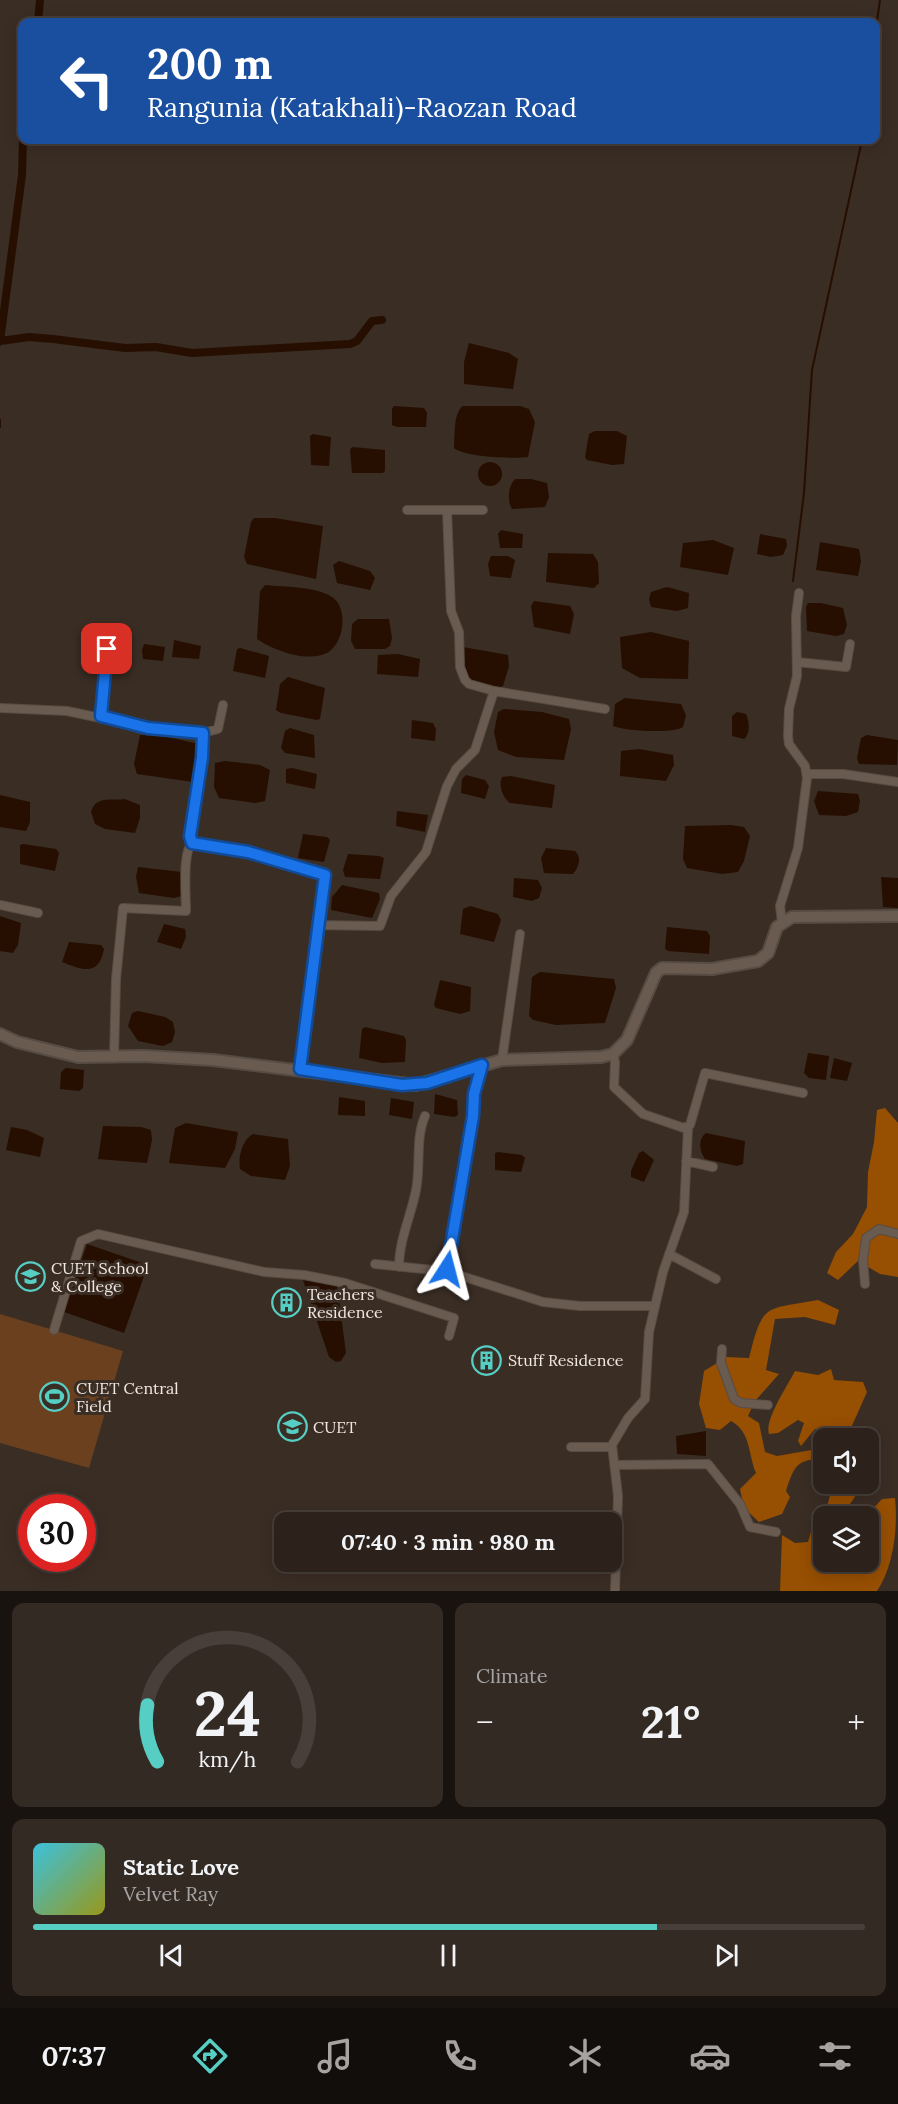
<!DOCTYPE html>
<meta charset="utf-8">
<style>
body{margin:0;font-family:Lora,serif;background:#342a24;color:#f1f3f6;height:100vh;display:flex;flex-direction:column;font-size:22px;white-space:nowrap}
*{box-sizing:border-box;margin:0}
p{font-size:20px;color:#a6a4a3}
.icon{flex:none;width:33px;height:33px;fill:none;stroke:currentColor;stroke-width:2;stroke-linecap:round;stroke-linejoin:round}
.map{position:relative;height:1591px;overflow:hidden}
.panel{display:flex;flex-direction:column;gap:12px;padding:12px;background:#18130f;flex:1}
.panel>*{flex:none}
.banner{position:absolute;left:18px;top:18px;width:862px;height:126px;border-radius:12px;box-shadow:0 3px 15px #0003,0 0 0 2px #483f3a;background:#1a4fa0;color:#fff;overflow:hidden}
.fabs{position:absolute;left:813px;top:1428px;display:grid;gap:12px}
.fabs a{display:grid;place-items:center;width:66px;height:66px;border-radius:12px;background:#2c221b;box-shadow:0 3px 15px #0003,0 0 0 2px #483f3a;font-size:30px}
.speed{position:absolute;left:18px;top:1494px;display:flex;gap:12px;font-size:30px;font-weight:700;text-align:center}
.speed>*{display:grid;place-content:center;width:78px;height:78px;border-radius:50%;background:#2c221b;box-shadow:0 3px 15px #0003,0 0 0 2px #483f3a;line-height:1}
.speed .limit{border:9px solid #d22;background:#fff;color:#111}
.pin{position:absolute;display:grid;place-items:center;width:51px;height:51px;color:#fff;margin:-26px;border-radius:12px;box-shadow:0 3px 9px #0006}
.me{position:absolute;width:66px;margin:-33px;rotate:9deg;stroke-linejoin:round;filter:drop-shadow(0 0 4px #0008)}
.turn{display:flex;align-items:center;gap:21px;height:126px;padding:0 30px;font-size:27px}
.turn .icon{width:78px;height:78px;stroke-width:2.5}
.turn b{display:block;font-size:42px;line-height:51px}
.big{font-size:45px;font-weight:700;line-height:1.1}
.panel .card{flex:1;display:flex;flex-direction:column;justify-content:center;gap:9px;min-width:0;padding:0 21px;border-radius:12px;background:#342a24}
.panel .dial{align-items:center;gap:0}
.dial svg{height:156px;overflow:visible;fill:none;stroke:#483f3a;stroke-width:7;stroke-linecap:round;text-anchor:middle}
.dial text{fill:#f1f3f6;stroke:none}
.song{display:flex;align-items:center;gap:18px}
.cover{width:72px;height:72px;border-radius:9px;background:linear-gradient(135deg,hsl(190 70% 55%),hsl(60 70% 35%))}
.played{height:6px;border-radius:3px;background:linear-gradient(90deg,#56cec4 75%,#483f3a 75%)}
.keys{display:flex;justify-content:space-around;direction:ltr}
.heat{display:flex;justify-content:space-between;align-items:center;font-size:33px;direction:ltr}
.panel .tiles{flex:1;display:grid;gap:12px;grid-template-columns:1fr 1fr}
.card:last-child{grid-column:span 2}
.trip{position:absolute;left:274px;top:1512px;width:348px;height:60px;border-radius:12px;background:#2c221b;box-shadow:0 3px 15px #0003,0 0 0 2px #483f3a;font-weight:700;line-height:60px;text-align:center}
.menu{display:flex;height:96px;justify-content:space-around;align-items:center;background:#120e0b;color:#a6a4a3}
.menu .icon{width:42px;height:42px}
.menu .active{color:#56cec4}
.menu b{font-size:27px;color:#f1f3f6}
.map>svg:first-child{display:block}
.green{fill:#6a401e}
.forest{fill:#974f02}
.water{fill:#260f00}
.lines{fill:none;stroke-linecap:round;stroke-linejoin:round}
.stream{stroke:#260f00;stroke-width:2}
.canal{stroke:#260f00;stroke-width:8}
.minor-casing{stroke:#574c43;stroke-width:10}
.secondary-casing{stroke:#574c43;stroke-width:14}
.minor{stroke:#6a5b51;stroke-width:8}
.secondary{stroke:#6a5b51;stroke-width:10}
.route-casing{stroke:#114b97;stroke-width:15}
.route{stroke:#1a73e8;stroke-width:10}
.labels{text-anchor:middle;stroke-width:6;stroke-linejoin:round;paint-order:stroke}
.poi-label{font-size:16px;fill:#f0e7e1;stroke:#3a2d24;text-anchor:start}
</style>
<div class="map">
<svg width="898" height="1591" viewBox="0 0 898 1591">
<rect width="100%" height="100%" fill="#3a2d24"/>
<path class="green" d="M0,1314L123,1351L89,1468L0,1443Z"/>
<path class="forest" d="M885,1108L898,1123V1277L880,1274L858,1261L838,1280L827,1273L836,1252L853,1234L867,1207L868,1172L874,1142L877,1110Z
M818,1300L839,1310L835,1325L805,1317L775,1319L766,1370L779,1374L755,1401L748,1416L759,1423L765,1452L777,1456L823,1448V1459C797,1459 794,1466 786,1491L790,1497L782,1514L759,1522L744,1508L740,1489L756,1473C748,1454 751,1432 731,1421L720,1430L706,1428L699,1404L704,1371L727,1357L749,1358C763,1302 764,1310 818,1300Z
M831,1369L834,1380L863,1382L867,1392L851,1428L850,1438H834L825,1432L815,1429L801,1446L798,1441L804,1423L798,1420L778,1433L769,1434C764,1420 788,1385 795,1371L818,1375Z
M876,1469L879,1471L880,1480C875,1484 872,1483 866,1485C852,1491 854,1516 824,1516C823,1530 824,1546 820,1558L836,1565L837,1562H868V1516H866L882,1499L895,1498C898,1527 894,1566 877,1591H780L782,1535L795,1543L808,1542L815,1519L828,1503L833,1484H868L869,1472Z"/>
<path class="water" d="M469,343L509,353L518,359L513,389L464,384V362Z
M394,406L424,408L427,413L426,427H397L392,425V409Z
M463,406H520L529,409L535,422L528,457C513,459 464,457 454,448C455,436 453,413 463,406Z
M595,431H617L627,436L624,464L612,465L587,460L585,457L589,434Z
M313,434L331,437L329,466L311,465L310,436Z
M353,447L385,450V471L383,473H352L350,449Z
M478 474a12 12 0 1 1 24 0a12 12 0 1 1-24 0Z
M515,479H531L547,483L549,497L545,507L512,509C507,501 508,486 515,479Z
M254,518H275L323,526L316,579L247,564L244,557L251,522Z
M501,530L523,534L522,548H500L498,534Z
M760,534L786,539L787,546L783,555L771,557L757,554Z
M713,540L734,548L728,575L680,567L683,543Z
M820,542L859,549L861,561L858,576L816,570Z
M548,553L593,554L598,562L599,583L594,588L546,582Z
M491,556H508L515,560L511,578L490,576L488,564Z
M339,561L370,571L375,578L370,590L337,583L333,565Z
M265,585C285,587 315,586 332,597C349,608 344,644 327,653C307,663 273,650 257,639L260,591Z
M667,587L689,593L688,608L677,611L651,607L649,599L651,592Z
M534,601L570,606L574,614L570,634L534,627L531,606Z
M808,603H821L843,608L847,625L844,634L836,636L807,631L806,607Z
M358,619H389L392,638L390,646L385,649H355L351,641L352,624Z
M651,632L689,641L688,679L640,678L622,668L620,637Z
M174,640L201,646L199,659L172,657Z
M144,644L165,647L163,661L143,659L142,650Z
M463,647L508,655L509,666L503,686L495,689L470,681L463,665Z
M240,648L269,656L265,678L233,671L237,649Z
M398,654L420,659L418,677L377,674L378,655Z
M288,677L325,688L320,719L317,720L281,713L276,710L280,684Z
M625,698L681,704L686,715L683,727C673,734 625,731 613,726L615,704Z
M504,709L542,712L569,719L571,729L564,760L516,757L498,750L494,732L498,712Z
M737,712L746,714C749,721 751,733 744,739L732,736V716Z
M412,720L433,723L436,729L435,741L411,738Z
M290,728L314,735L315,758L285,753L281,748L285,731Z
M140,735L163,736L199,744L193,782L137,774L134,764Z
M867,735L898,740L897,765L859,764L857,758L861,738Z
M639,749L673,755L674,765L666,781L620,776L621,751Z
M225,761L260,765L270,770L265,801L255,803L219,798L214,787L215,763Z
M292,768L317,774L315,789L286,783V769Z
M466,775L485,780L489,786L485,799L461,793L462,779Z
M511,776L555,785L552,808L510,803C503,798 498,786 502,777Z
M818,791L858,794L860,801L858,812L846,816L819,815L814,801Z
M0,795L30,802V822L26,831L0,827Z
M125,799L140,805V818L135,833L105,829L95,824L91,812C96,795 112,801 125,799Z
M397,811L428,815L425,832L396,826Z
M731,825L744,827L750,836L744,861L738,872L722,874L687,868L683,859L685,826Z
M303,834L327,837L330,840L324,862L298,858Z
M23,844L56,849L59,853L55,871L20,864V845Z
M546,848L575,851C582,858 579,867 573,874L544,873L541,858Z
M348,854L379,856L384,858L380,879L345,877L343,870Z
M138,867L182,872V896L174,898L139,893L136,877Z
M881,877L898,878V908L883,907Z
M514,878L538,880L542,888L539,898L532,901L513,897Z
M342,885L379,893L380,899L372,918L331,910L332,897Z
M470,906L498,914L501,920L494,942L460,934L463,909Z
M0,916L21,923L18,945L13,953L0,951Z
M164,924L185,929L186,937L181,949L157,942Z
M667,927L707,931L710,936L709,954L668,951L665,949Z
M69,942L101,945L104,949C99,977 82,970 62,962Z
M540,972L614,979L616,988L605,1023L556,1025L533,1020L529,1016L532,977Z
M440,980L471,987L470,1011L460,1014L436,1008L434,1005Z
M138,1011L165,1017L173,1022L175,1032L172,1042L163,1046L138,1041L128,1026L132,1013Z
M365,1027L404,1036L406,1040L405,1062L382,1063L359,1058L362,1029Z
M808,1053L829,1056L826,1080L809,1078L804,1073Z
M834,1058L852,1063L847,1081L830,1078Z
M66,1068L84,1070L83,1088L79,1091L60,1089L61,1072Z
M435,1094L457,1100L458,1115L454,1117L434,1114Z
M339,1097L365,1101V1116L338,1115Z
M391,1098L414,1102L412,1119L389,1115Z
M186,1123L238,1132L235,1149L225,1168L169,1163L175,1128Z
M103,1126L141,1127L151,1130L152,1140L147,1163L98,1159Z
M11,1127L27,1130L44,1138L40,1157L6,1150Z
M706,1133L745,1141L743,1164L737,1166L705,1159C699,1151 698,1139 706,1133Z
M253,1134L288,1139L290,1166L285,1180L251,1176L240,1169C238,1157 242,1140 253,1134Z
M643,1151L654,1160L644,1182L631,1177V1171L639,1153Z
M498,1152L522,1155L525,1158L521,1172L495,1170V1153Z
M87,1244L148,1265L124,1333L64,1312Z
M302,1277L337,1285L346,1353L341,1361L336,1362L329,1357Z
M706,1431V1456L677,1454L676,1436Z"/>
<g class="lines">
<path class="stream" d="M876,28L880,0
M0,345V341
M0,420V427
M793,581L804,493L812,370L862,140"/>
<path class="canal" d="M38,22L40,0
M0,341L29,337L53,339L125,348L156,347L192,353L350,344L357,341L372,321L382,320
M0,341L22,175L23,140"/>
<defs>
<path id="minor" d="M407,510H483
M447,510L451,611L459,632L460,667L465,680L469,684L494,691L605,709
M797,662L846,667L850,644
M0,708L67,711L148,728L203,733L218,729L223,705
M101,716L107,634
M203,733L199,783L190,836L192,843L248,852L295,865L326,878L316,925L300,1069
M807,774H843L898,782
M0,905L38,913
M782,922L780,906L798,848L807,778L805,766L789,744L788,736L789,709L797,676L796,616L799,593
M316,925L380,926L391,896L426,852L447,786L456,769L475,750L494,691
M613,1054L615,1062L614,1087L643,1114L684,1128L690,1125L705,1073L803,1093
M114,1058L116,979L123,908L186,911C186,896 182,853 192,843
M502,1060L520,934
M482,1065L474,1094L473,1116L447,1269L449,1272L543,1302L580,1306H655
M686,1161L713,1167
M669,1254L716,1279
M375,1264L433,1270L447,1269
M399,1267C399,1240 411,1216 416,1190C421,1166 415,1139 425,1116
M865,1284L863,1260L866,1238L879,1229L898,1234
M54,1330L81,1241L98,1234L264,1272L304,1275L345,1283L454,1318L449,1336
M722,1349L721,1363L734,1399L741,1403L768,1405
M571,1447H612
M615,1465L708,1464L740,1504L750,1527L776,1532
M615,1591L618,1496L612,1445L628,1418L645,1399L649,1332L663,1272L684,1212L688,1128"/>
<path id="secondary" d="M0,1034L17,1042L78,1057L144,1056L213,1060L416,1085L502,1060L601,1057L613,1054L627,1040L656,973L662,968L712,969L758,961L768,953L777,927L792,917L898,916"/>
</defs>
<use href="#minor" class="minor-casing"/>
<use href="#secondary" class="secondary-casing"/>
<use href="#minor" class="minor"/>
<use href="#secondary" class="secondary"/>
</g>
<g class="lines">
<defs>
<path id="route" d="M107,649L101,716L148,728L203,733L202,758L190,836L192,843L248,852L325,875L300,1069L402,1085L427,1083L482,1065L474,1094L473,1116L447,1269"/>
</defs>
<use href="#route" class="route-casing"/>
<use href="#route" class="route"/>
</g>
<defs>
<symbol id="school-ring" viewBox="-11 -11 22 22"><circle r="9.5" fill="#3a2d24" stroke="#56cec4" stroke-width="1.5"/><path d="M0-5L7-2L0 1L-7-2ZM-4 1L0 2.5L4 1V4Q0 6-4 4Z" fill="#56cec4"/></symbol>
<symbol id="building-ring" viewBox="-11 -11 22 22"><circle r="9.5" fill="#3a2d24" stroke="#56cec4" stroke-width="1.5"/><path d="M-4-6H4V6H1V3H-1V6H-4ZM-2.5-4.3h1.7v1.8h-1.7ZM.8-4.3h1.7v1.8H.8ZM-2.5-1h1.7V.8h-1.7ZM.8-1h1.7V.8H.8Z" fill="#56cec4"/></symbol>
<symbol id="stadium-ring" viewBox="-11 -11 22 22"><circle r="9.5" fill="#3a2d24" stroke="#56cec4" stroke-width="1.5"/><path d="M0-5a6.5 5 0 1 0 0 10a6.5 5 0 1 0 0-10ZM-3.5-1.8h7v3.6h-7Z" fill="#56cec4"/></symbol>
<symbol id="university-ring" viewBox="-11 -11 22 22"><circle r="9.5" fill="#3a2d24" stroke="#56cec4" stroke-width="1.5"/><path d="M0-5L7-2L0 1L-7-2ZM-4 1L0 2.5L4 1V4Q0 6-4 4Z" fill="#56cec4"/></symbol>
</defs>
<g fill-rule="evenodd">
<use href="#school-ring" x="14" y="1260" width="33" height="33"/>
<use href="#building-ring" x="270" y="1286" width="33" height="33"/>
<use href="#building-ring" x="470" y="1344" width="33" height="33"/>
<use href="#stadium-ring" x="38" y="1380" width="33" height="33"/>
<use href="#university-ring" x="276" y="1410" width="33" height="33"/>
</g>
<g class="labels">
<g class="poi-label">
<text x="51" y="1274">CUET School<tspan x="51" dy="18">&amp; College</tspan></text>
<text x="307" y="1300">Teachers<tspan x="307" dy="18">Residence</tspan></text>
<text x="508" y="1366">Stuff Residence</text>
<text x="76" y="1394">CUET Central<tspan x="76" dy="18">Field</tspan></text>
<text x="313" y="1433">CUET</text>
</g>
</g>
</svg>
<div class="fabs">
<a><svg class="icon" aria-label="sound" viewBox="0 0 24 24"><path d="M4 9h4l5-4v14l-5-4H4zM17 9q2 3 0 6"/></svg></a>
<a><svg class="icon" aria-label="layers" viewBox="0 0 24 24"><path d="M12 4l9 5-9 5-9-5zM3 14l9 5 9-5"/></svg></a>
</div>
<div class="speed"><div class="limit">30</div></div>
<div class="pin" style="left:107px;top:649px;background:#d93025"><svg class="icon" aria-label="arrive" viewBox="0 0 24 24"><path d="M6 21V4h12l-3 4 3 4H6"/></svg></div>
<svg class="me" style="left:447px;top:1269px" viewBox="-20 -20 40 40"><path d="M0-17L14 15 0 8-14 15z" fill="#1a73e8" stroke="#fff" stroke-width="4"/></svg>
<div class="trip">07:40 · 3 min · 980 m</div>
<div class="banner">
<div class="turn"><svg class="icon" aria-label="left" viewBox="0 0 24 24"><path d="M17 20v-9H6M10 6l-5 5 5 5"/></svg><div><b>200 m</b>Rangunia (Katakhali)-Raozan Road</div></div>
</div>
</div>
<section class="panel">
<div class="tiles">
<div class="card dial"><svg viewBox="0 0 100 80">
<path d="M14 69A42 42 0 1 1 86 69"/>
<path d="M14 69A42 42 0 0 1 9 40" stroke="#56cec4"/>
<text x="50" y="56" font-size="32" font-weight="700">24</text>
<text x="50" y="72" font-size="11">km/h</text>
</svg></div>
<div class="card"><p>Climate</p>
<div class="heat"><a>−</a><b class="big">21°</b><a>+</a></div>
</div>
<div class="card">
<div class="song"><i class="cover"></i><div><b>Static Love</b><p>Velvet Ray</p></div></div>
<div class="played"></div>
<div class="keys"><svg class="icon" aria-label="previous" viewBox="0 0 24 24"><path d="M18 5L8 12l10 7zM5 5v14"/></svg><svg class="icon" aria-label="pause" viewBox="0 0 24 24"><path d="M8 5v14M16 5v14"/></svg><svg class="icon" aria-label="next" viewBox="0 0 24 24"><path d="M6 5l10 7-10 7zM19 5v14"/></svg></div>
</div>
</div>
</section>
<nav class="menu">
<b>07:37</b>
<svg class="icon active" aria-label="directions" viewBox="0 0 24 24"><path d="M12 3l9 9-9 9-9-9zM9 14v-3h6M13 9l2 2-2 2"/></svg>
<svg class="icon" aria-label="music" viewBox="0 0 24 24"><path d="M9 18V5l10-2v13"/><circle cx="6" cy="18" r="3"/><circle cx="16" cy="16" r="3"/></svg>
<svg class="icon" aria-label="phone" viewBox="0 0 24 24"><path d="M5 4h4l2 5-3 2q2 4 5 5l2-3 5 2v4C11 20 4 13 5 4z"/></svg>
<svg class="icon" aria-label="climate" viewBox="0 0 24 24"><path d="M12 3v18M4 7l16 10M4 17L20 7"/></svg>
<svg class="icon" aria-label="car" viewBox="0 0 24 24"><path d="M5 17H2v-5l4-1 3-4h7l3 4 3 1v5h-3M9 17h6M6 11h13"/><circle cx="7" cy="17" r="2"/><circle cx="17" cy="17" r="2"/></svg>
<svg class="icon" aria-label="filters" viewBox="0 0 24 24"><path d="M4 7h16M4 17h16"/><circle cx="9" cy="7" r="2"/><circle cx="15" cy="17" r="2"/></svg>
</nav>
